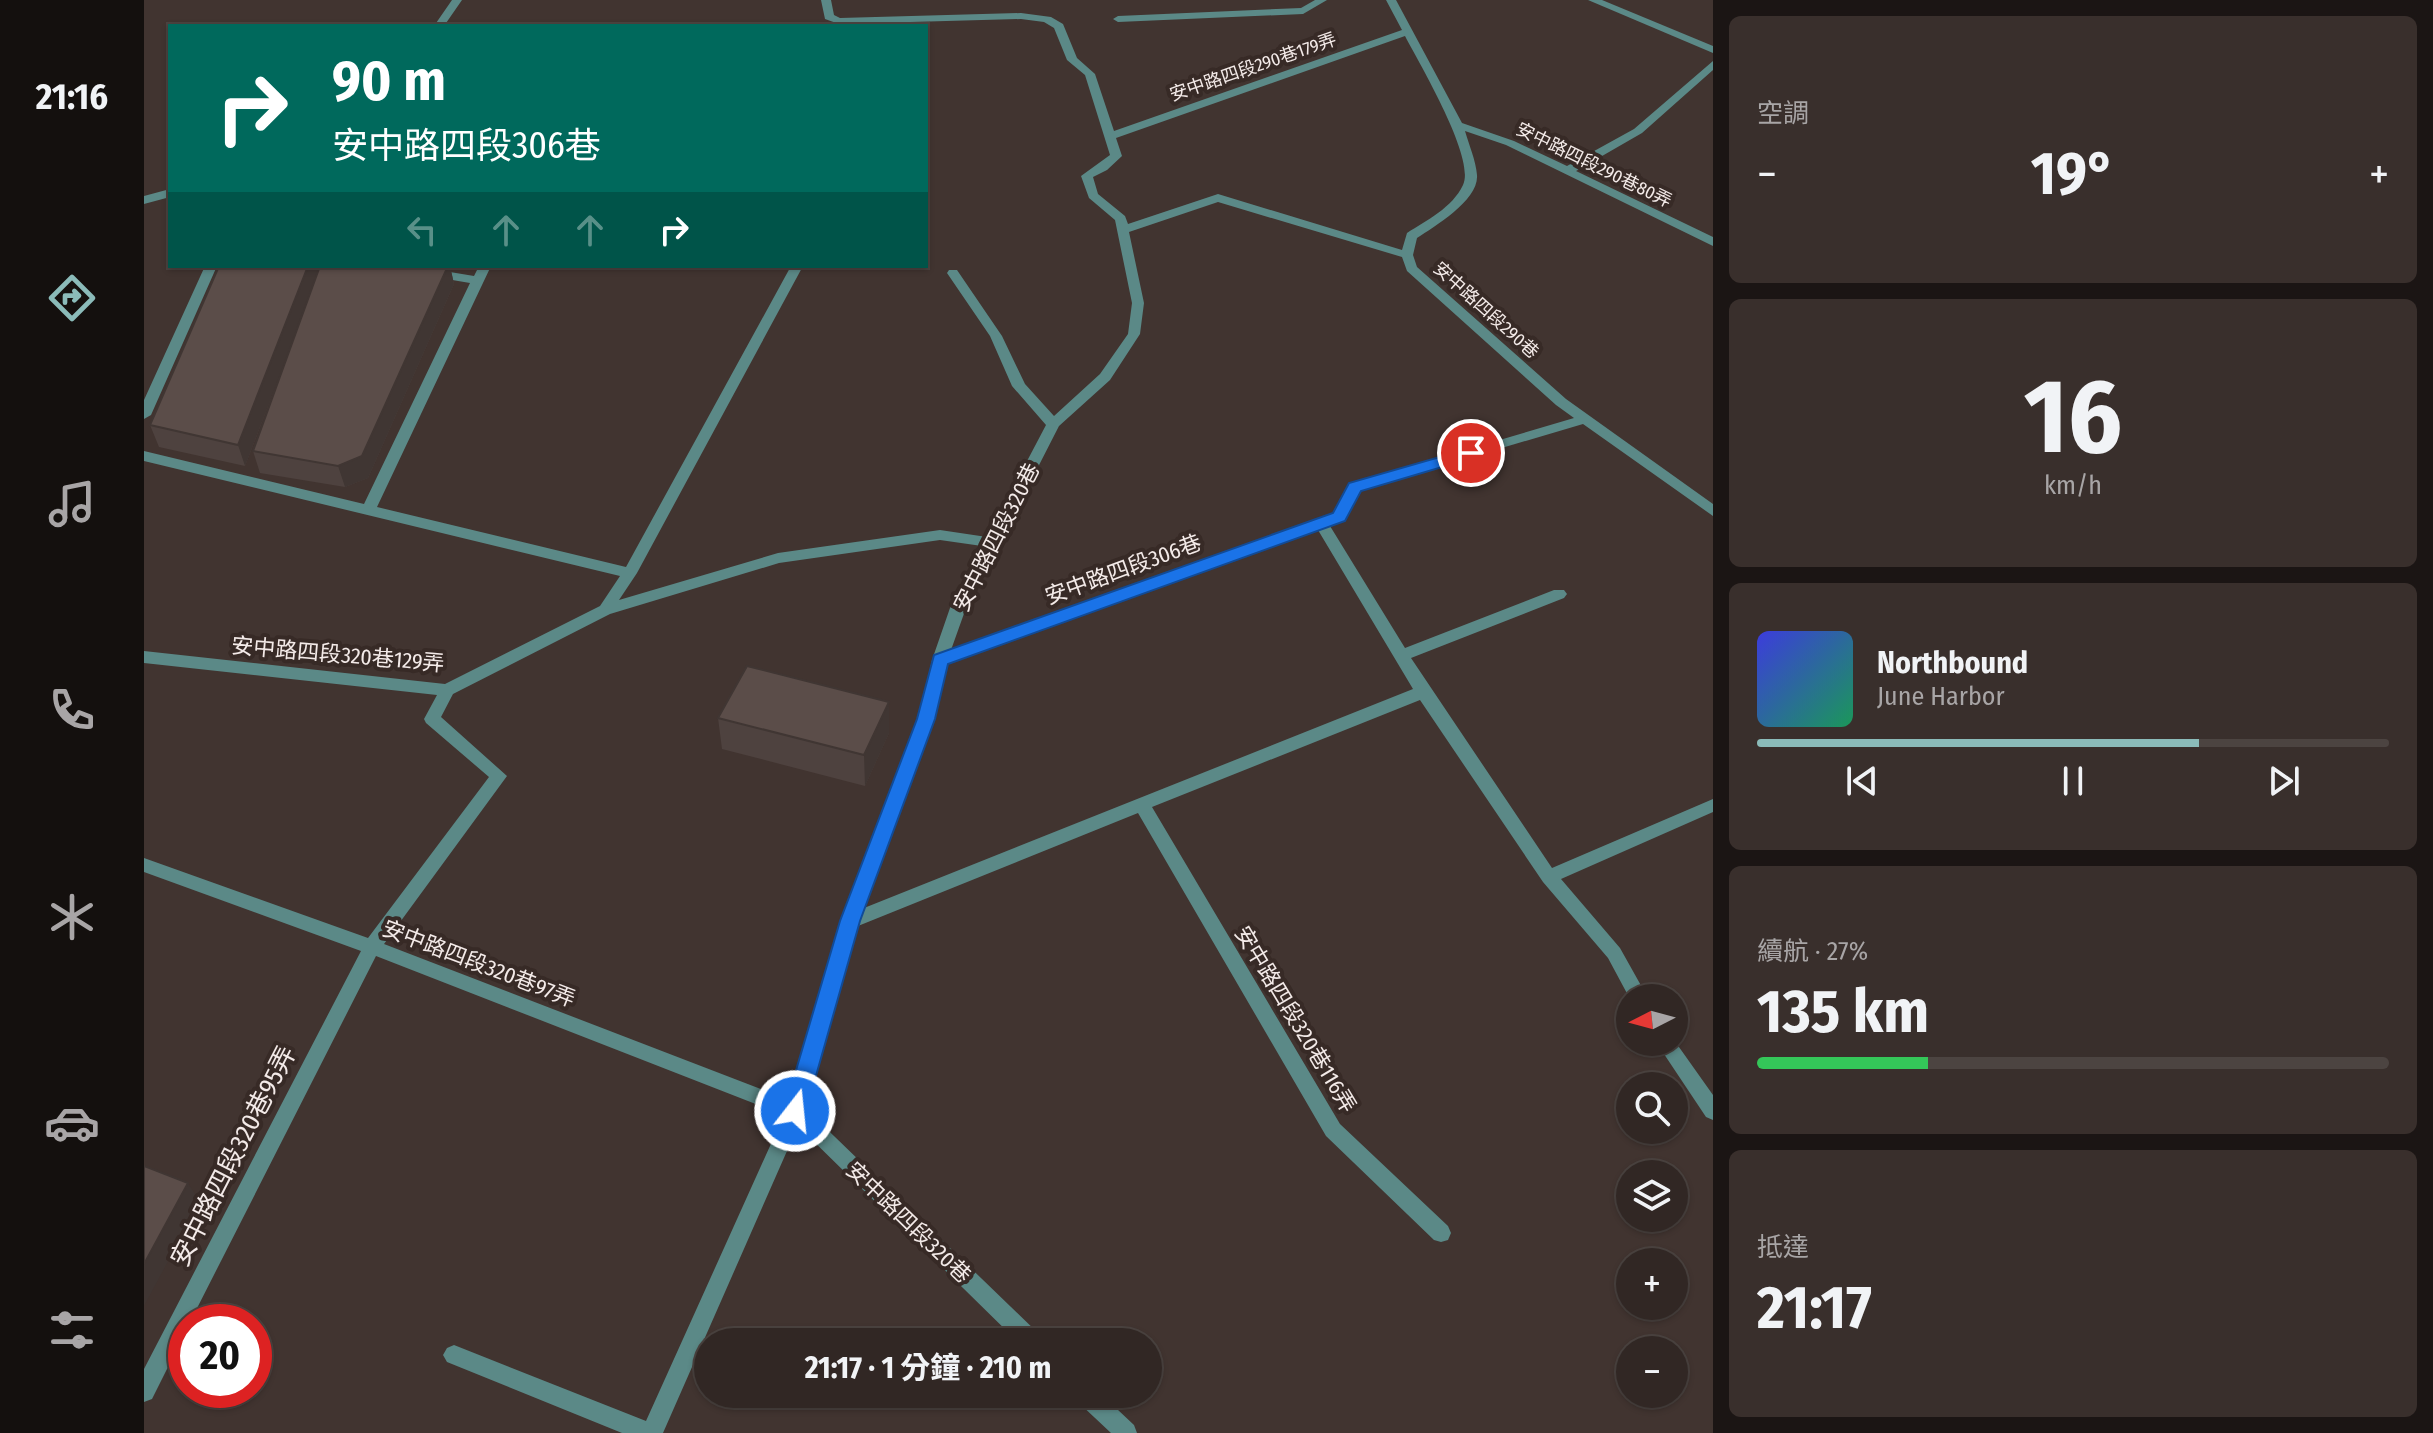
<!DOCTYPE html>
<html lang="zh-TW">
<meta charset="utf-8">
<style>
body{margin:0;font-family:"Fira Sans Condensed","Noto Sans TC",sans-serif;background:#392f2c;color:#f1f3f6;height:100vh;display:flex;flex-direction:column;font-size:30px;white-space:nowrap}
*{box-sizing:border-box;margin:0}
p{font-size:26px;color:#a8a5a6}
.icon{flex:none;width:44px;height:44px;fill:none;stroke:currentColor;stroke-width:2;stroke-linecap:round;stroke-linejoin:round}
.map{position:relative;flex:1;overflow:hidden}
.sheet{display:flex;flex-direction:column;gap:16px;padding:16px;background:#1b1514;width:720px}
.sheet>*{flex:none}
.banner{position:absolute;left:24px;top:24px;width:760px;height:244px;border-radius:0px;box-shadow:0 2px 6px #0004,0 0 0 2px #4c4441;background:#00695c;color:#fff;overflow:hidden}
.needle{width:52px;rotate:264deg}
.controls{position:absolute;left:1472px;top:984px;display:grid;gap:16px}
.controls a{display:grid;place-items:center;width:72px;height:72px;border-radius:50%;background:#312724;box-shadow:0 2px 6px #0004,0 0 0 2px #4c4441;font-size:40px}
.speed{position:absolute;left:24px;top:1304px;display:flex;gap:16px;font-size:40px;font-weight:700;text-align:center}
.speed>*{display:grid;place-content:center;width:104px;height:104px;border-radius:50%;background:#312724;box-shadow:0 2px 6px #0004,0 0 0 2px #4c4441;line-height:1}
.speed .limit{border:12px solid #d22;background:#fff;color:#111}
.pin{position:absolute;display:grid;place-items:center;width:68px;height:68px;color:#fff;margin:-34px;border:4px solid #fff;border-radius:50%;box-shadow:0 2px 8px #0007}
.me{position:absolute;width:88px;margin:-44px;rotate:16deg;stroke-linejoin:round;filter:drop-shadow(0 0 6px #0008)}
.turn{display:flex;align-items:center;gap:28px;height:168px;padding:0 32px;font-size:36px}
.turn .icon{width:104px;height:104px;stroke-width:2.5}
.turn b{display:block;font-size:56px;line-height:68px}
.lanes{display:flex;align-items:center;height:76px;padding:0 32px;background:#0003;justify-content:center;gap:40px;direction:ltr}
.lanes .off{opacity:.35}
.big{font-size:60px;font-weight:700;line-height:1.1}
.sheet .card{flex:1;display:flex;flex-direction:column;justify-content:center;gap:12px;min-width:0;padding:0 28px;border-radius:12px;background:#392f2c}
.sheet .dial{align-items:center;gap:0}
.dial b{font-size:104px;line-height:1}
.song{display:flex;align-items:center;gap:24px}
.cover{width:96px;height:96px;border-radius:12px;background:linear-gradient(135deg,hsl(240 70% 55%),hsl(150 70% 35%))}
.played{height:8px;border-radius:4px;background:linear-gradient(90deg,#8bbbb9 70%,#4c4441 70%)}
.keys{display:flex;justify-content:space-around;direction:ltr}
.heat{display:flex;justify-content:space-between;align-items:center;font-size:44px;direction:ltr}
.charge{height:12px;border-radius:6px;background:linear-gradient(90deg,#34c759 27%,#4c4441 0)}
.trip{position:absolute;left:550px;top:1328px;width:468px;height:80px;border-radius:40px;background:#312724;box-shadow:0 2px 6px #0004,0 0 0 2px #4c4441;font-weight:700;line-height:80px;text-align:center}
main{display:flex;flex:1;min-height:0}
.tab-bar{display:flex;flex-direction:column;width:144px;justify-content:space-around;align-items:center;background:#14100e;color:#a8a5a6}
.tab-bar .icon{width:56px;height:56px}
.tab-bar .on{color:#8bbbb9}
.tab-bar b{font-size:36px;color:#f1f3f6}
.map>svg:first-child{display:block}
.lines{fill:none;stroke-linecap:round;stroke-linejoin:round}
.service{fill:#5b8987;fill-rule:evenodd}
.minor{fill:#5b8987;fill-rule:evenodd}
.wall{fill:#4e423f}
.shaded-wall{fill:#403633}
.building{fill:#5b4d49;stroke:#403633;stroke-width:2}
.route{fill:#1a73e8;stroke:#114b97;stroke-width:2}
.labels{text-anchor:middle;stroke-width:8;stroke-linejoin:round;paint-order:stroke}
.far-street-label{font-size:18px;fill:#f3eae8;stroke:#372a26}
.street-label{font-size:22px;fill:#f3eae8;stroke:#372a26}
.near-street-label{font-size:26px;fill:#f3eae8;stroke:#372a26}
</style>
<main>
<nav class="tab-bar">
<b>21:16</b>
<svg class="icon on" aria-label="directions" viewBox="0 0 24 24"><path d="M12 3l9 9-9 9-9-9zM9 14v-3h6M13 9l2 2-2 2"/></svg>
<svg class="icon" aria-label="music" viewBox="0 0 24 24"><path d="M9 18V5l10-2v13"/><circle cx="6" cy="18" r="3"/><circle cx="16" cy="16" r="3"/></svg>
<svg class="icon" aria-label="phone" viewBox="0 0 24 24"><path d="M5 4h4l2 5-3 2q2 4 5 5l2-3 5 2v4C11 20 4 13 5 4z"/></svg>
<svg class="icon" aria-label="climate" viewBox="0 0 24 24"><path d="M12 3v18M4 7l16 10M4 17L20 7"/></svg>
<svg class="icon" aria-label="car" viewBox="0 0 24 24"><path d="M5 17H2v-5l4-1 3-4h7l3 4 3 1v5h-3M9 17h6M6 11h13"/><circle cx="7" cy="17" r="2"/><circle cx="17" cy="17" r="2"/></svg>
<svg class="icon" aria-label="filters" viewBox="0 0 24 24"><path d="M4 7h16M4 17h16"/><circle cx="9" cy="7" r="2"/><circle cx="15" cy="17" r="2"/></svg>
</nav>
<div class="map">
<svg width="1569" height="1433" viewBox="0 0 1569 1433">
<rect width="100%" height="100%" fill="#413430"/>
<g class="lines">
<path class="service" d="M308,0H318L300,26H290Z
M677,0H687L690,15L696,18L877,13L907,17L919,24L933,58L951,74L970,131L1258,30L1242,0H1252L1318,123L1370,141L1423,166L1490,129L1569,61V70L1498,133L1432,171L1569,237V246L1362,145L1321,131C1325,145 1332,161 1333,175C1335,200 1291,226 1273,238L1269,255L1273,267L1422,399L1569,504V516L1439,424L1216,490L1200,520L1186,526L1261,648L1410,590H1420L1423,594L1420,598L1267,658L1408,868L1569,799V812L1417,879L1476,948L1504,998L1486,999L1464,958L1399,882L1276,700L1008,807L1196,1124L1304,1226L1307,1233L1304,1240L1297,1242L1290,1240L1182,1136L994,813L714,926L661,1108L896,1335L899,1342H874L654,1126L519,1433H478L303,1362L299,1355L303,1348L310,1345L502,1421L640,1115L232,956L46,1322H42V1331L8,1399L0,1402V1369L217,951L0,872V858L224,938L345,777L282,723L280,719L293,695L0,663V651L301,684L456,606L476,576L0,461V451L220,504L326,283L249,270L243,266H270L330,276L335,266H347L233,507L482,567L647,266H659L493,573L475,600L634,553L796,530L843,537L902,425L868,386L846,336L803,273L805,270H813L858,336L881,384L910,416L956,374L984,334L988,303L971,220L945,198L937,176L966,155L941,75L923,60L910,28L900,22L877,19L695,24L681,19ZM1261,36C1275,63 1332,158 1319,185C1308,208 1283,220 1263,233L1258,250L1074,194L984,224L981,216L954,194L949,177L963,170L978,156L972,138ZM1074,202L1258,257L1263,271L1412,405L1430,418L1206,484L1190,514L807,650L822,608L915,426L966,380L996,334L1000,303L985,232ZM1174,530L1269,689L720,908L790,719L803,663ZM796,540L838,546L806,608L788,660L774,719L697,921L645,1100L240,944L363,776L297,717L309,694L466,614L635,563Z
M1171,0H1183L1159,14L974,22L969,19L974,16L1157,8Z
M26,189V197L0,204V196Z
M61,266H73L7,415L0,419V400Z
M1530,1040L1569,1095V1120L1562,1117L1512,1042H1530Z
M931,1394H957L990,1425L993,1433H967L934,1402Z"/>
<path class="minor" d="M1444,0H1458L1569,46V53Z"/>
</g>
<path class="wall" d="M75,266H306L310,284L224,478L201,487L116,473L109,451L140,365L101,466L15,447L6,425Z
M574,718L745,733L721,786L578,749Z"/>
<path class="shaded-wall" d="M164,266H178L101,466L94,445Z
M304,266H306L310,284L224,478L201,487L194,466Z
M745,702V733L721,786L720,755Z
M44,1183L56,1202L0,1306V1264Z"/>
<path class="building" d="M75,266H164L94,445L6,425Z
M176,266H304L218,456L194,466L109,451Z
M603,666L745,702L720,755L574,718Z
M0,1166L44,1183L0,1264Z"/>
<path class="route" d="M1327,448L1332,449V457L1217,491L1201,521L804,664L791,719L716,921L662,1111L659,1117L651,1120L643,1117L640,1111L696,921L773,719L790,655L1189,513L1205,483Z"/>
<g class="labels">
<g class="far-street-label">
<text transform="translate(1109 67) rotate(-19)" y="6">安中路四段290巷179弄</text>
<text transform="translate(1450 165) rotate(26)" y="6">安中路四段290巷80弄</text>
<text transform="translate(1342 310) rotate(42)" y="6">安中路四段290巷</text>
</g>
<g class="street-label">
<text transform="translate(852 537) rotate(-63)" y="8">安中路四段320巷</text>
<text transform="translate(979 569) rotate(-20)" y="8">安中路四段306巷</text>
<text transform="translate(194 654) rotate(5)" y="8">安中路四段320巷129弄</text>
<text transform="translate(335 963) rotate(21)" y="8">安中路四段320巷97弄</text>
<text transform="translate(1152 1019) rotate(59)" y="8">安中路四段320巷116弄</text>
<text transform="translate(765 1222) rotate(44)" y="8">安中路四段320巷</text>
</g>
<g class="near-street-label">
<text transform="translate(89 1156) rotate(-63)" y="9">安中路四段320巷95弄</text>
</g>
</g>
</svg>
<div class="controls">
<a><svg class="needle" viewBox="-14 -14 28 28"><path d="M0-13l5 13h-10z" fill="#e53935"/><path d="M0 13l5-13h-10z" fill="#a8a5a6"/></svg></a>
<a><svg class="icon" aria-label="search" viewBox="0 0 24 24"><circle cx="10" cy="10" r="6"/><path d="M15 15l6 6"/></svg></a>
<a><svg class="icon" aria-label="layers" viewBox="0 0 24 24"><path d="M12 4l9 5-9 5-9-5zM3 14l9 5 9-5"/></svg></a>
<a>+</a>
<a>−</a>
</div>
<div class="speed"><div class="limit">20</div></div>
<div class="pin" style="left:1327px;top:453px;background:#d93025"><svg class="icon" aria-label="arrive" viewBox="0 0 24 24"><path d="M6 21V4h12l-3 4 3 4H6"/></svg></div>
<svg class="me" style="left:651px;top:1111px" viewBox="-20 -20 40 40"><circle r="17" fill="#1a73e8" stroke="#fff" stroke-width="3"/><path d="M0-11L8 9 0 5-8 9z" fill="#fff"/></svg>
<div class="trip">21:17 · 1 分鐘 · 210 m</div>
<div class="banner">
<div class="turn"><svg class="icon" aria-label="right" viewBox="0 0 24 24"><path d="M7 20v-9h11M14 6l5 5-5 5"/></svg><div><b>90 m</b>安中路四段306巷</div></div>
<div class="lanes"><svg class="icon off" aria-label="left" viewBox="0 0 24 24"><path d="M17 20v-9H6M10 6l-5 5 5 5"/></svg><svg class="icon off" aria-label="ahead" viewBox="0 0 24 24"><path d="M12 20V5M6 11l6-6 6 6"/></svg><svg class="icon off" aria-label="ahead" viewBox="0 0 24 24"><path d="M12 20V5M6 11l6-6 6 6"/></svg><svg class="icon" aria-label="right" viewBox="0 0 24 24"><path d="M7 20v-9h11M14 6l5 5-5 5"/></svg></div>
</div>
</div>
<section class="sheet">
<div class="card"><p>空調</p>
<div class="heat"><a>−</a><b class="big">19°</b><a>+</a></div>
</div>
<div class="card dial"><b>16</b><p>km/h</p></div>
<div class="card">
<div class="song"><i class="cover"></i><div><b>Northbound</b><p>June Harbor</p></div></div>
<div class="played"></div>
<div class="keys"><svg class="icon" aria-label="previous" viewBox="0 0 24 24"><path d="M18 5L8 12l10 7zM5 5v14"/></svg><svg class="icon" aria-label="pause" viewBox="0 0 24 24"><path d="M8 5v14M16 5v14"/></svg><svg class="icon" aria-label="next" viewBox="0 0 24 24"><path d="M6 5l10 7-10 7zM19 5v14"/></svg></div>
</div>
<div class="card"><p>續航 · 27%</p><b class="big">135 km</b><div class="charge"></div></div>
<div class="card"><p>抵達</p><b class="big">21:17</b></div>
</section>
</main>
